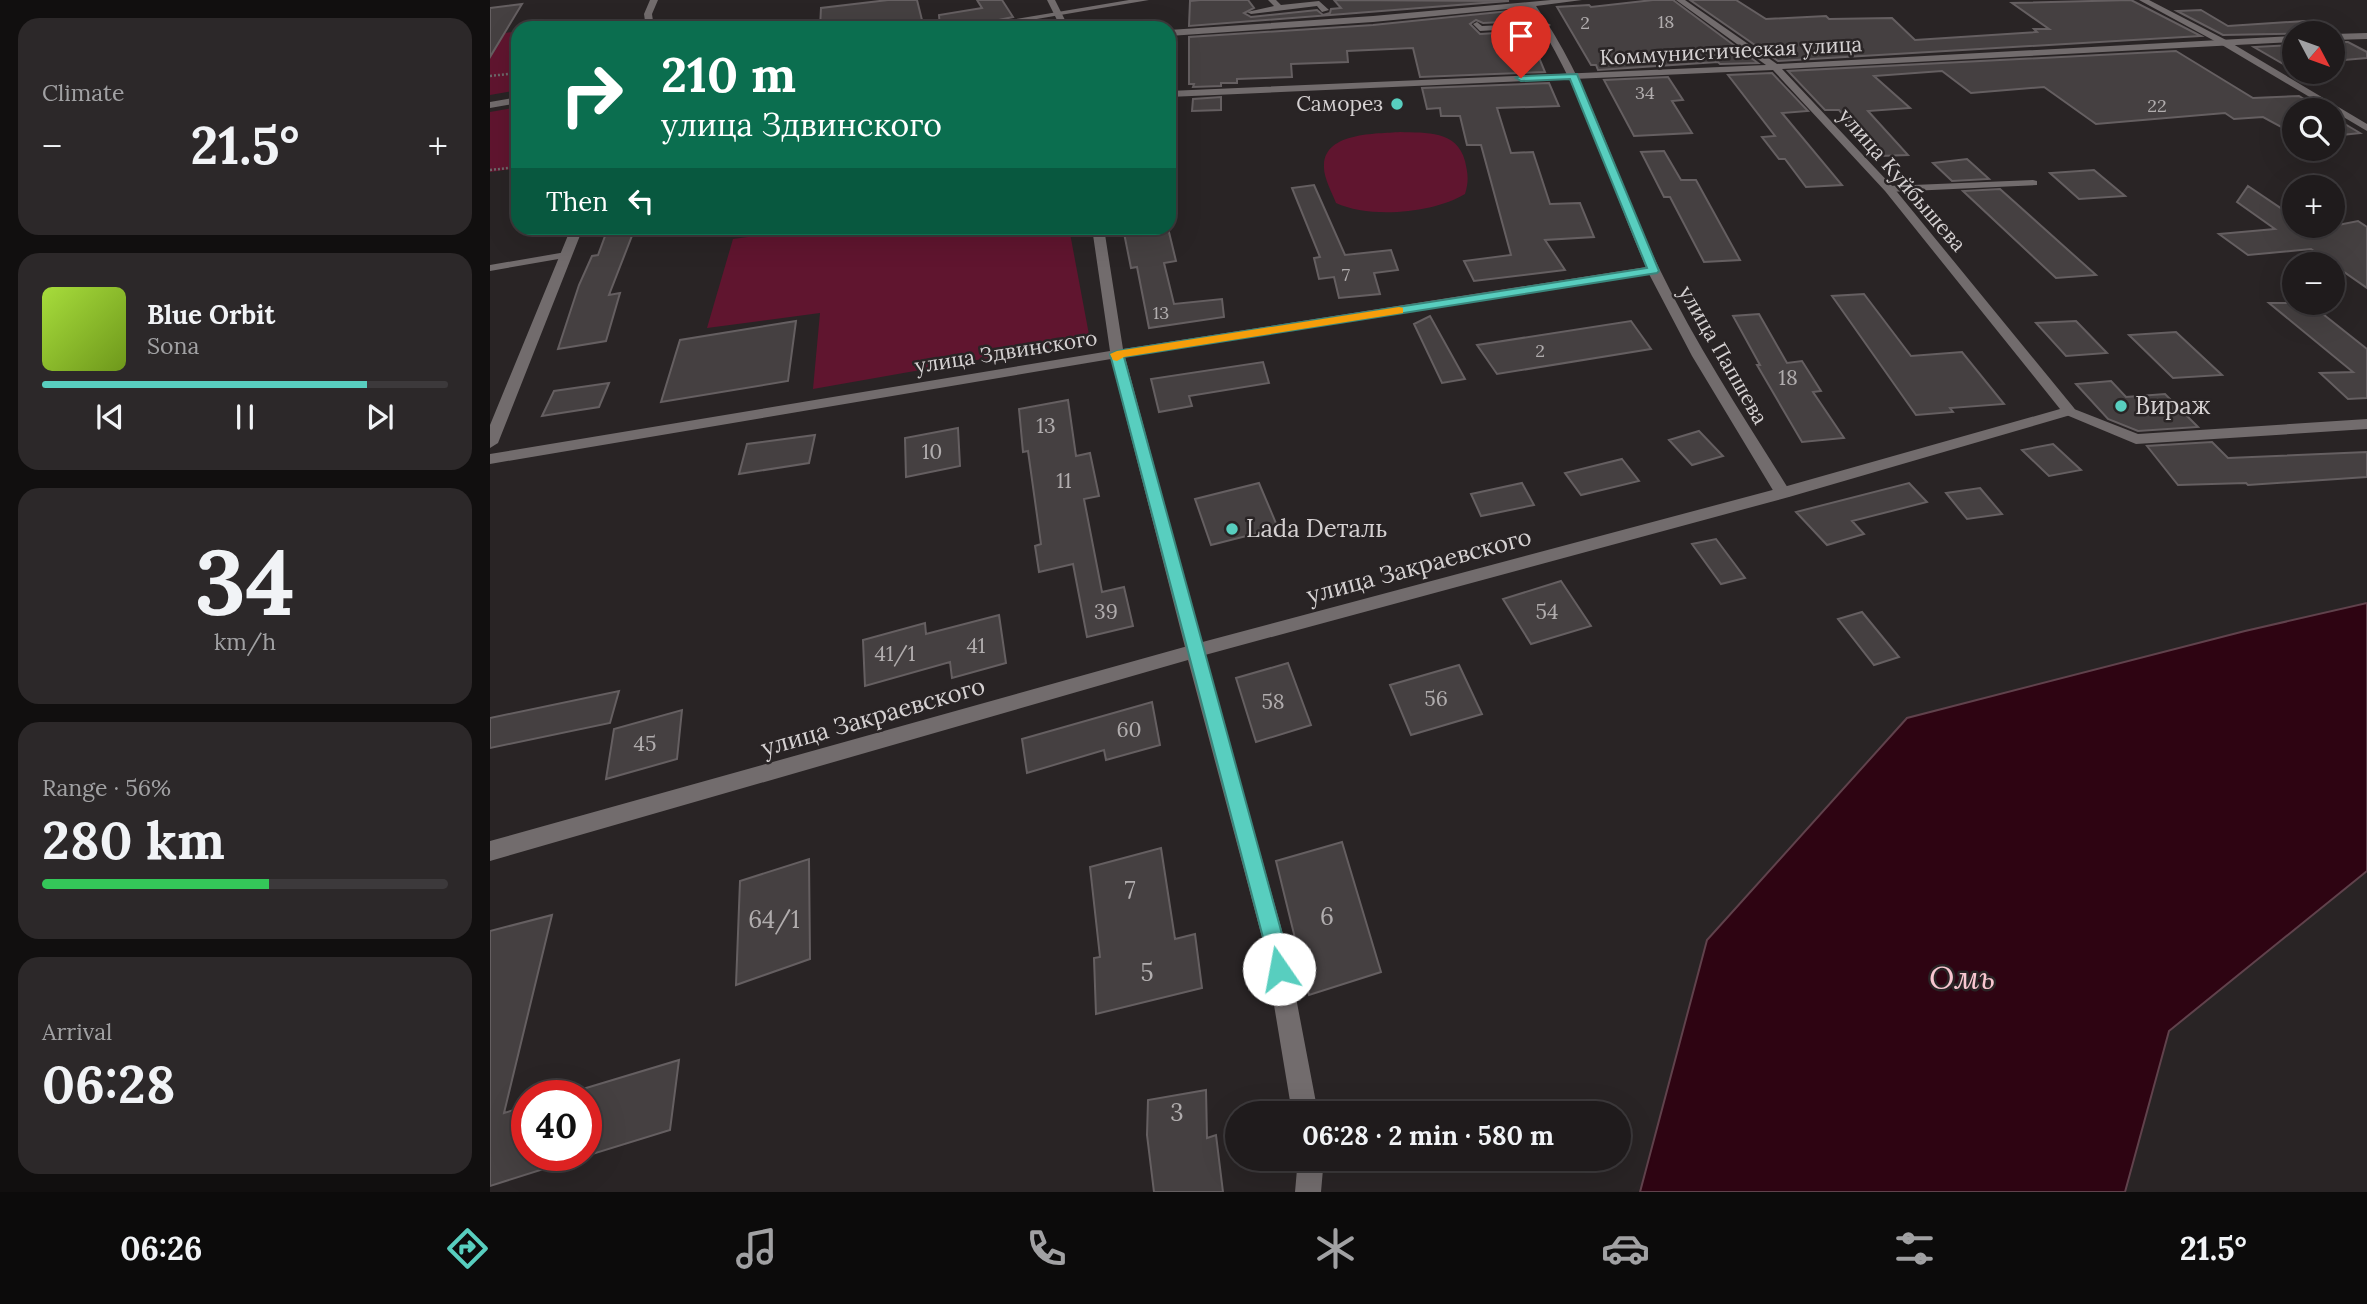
<!DOCTYPE html>
<meta charset="utf-8">
<style>
body{margin:0;font-family:Lora,serif;background:#2c2829;color:#f1f3f6;height:100vh;display:flex;flex-direction:column;font-size:26px;white-space:nowrap}
*{box-sizing:border-box;margin:0}
p{font-size:23px;color:#a1a1a3}
.icon{flex:none;width:38px;height:38px;fill:none;stroke:currentColor;stroke-width:2;stroke-linecap:round;stroke-linejoin:round}
.map{position:relative;flex:1;overflow:hidden}
.sheet{display:flex;flex-direction:column;gap:18px;padding:18px;background:#110f0f;width:490px}
.sheet>*{flex:none}
.hud{position:absolute;left:21px;top:21px;width:665px;height:214px;border-radius:21px;box-shadow:0 7px 28px #0002,0 0 0 2px #3c393b;background:#0b6e4f;color:#fff;overflow:hidden}
.needle{width:46px;rotate:131deg}
.fabs{position:absolute;left:1792px;top:21px;display:grid;gap:14px}
.fabs a{display:grid;place-items:center;width:63px;height:63px;border-radius:50%;background:#1f1b1c;box-shadow:0 7px 28px #0002,0 0 0 2px #3c393b;font-size:35px}
.speed{position:absolute;left:21px;top:1080px;display:flex;gap:14px;font-size:35px;font-weight:700;text-align:center}
.speed>*{display:grid;place-content:center;width:91px;height:91px;border-radius:50%;background:#1f1b1c;box-shadow:0 7px 28px #0002,0 0 0 2px #3c393b;line-height:1}
.speed .limit{border:10px solid #d22;background:#fff;color:#111}
.pin{position:absolute;display:grid;place-items:center;width:60px;height:60px;color:#fff;margin:-72px -30px;border-radius:50% 50% 50% 0;rotate:-45deg;box-shadow:0 0 7px #0007}
.pin .icon{rotate:45deg}
.me{position:absolute;width:77px;margin:-38px;rotate:348deg;stroke-linejoin:round;filter:drop-shadow(0 0 5px #0008)}
.turn{display:flex;align-items:center;gap:24px;height:147px;padding:0 35px;font-size:32px}
.turn .icon{width:91px;height:91px;stroke-width:2.5}
.turn b{display:block;font-size:49px;line-height:60px}
.then{display:flex;align-items:center;height:66px;padding:0 35px;background:#0003;gap:14px;font-size:26px}
.big{font-size:52px;font-weight:700;line-height:1.1}
.sheet .widget{flex:1;display:flex;flex-direction:column;justify-content:center;gap:10px;min-width:0;padding:0 24px;border-radius:21px;background:#2c2829}
.sheet .dial{align-items:center;gap:0}
.dial b{font-size:91px;line-height:1}
.song{display:flex;align-items:center;gap:21px}
.cover{width:84px;height:84px;border-radius:10px;background:linear-gradient(135deg,hsl(80 70% 55%),hsl(80 70% 35%))}
.played{height:7px;border-radius:4px;background:linear-gradient(90deg,#58cebf 80%,#3c393b 80%)}
.keys{display:flex;justify-content:space-around;direction:ltr}
.heat{display:flex;justify-content:space-between;align-items:center;font-size:38px;direction:ltr}
.charge{height:10px;border-radius:5px;background:linear-gradient(90deg,#34c759 56%,#3c393b 0)}
.trip{position:absolute;left:735px;top:1101px;width:406px;height:70px;border-radius:35px;background:#1f1b1c;box-shadow:0 7px 28px #0002,0 0 0 2px #3c393b;font-weight:700;line-height:70px;text-align:center}
.tab-bar{display:flex;height:112px;justify-content:space-around;align-items:center;background:#0c0b0b;color:#a1a1a3}
.tab-bar .icon{width:49px;height:49px}
.tab-bar .active{color:#58cebf}
.tab-bar b{font-size:32px;color:#f1f3f6}
main{display:flex;flex:1;min-height:0}
.map>svg:first-child{display:block}
.green{fill:#60152f}
.water{fill:#2e0412;stroke:#60424c;stroke-width:2}
.building{fill:#454041;stroke:#655f61;stroke-width:2}
.lines{fill:none;stroke-linecap:round;stroke-linejoin:round}
.path{stroke:#6c6869;stroke-width:2.5;stroke-dasharray:2 2;stroke-linecap:butt}
.service{fill:#726c6d;fill-rule:evenodd}
.minor{fill:#726c6d;fill-rule:evenodd}
.tertiary{fill:#726c6d;fill-rule:evenodd}
.secondary{fill:#726c6d;fill-rule:evenodd}
.route{fill:#58cebf;stroke:#39867c;stroke-width:2}
.slow{fill:#f59e0b}
.poi-dot{fill:#58cebf;stroke:#292425;stroke-width:2.5}
.labels{text-anchor:middle;stroke-width:5;stroke-linejoin:round;paint-order:stroke}
.far-number-label{font-size:18px;fill:#b1adae}
.far-street-label{font-size:21px;fill:#d5d1d2;stroke:#292425}
.far-poi-label{font-size:21px;fill:#d5d1d2;stroke:#292425;text-anchor:end}
.number-label{font-size:21px;fill:#b1adae}
.poi-label{font-size:24px;fill:#d5d1d2;stroke:#292425;text-anchor:start}
.street-label{font-size:24px;fill:#d5d1d2;stroke:#292425}
.near-number-label{font-size:24px;fill:#b1adae}
.near-water-label{font-size:32px;font-style:italic;fill:#f8c6d0;stroke:#292425}
</style>
<main>
<section class="sheet">
<div class="widget"><p>Climate</p>
<div class="heat"><a>−</a><b class="big">21.5°</b><a>+</a></div>
</div>
<div class="widget">
<div class="song"><i class="cover"></i><div><b>Blue Orbit</b><p>Sona</p></div></div>
<div class="played"></div>
<div class="keys"><svg class="icon" aria-label="previous" viewBox="0 0 24 24"><path d="M18 5L8 12l10 7zM5 5v14"/></svg><svg class="icon" aria-label="pause" viewBox="0 0 24 24"><path d="M8 5v14M16 5v14"/></svg><svg class="icon" aria-label="next" viewBox="0 0 24 24"><path d="M6 5l10 7-10 7zM19 5v14"/></svg></div>
</div>
<div class="widget dial"><b>34</b><p>km/h</p></div>
<div class="widget"><p>Range · 56%</p><b class="big">280 km</b><div class="charge"></div></div>
<div class="widget"><p>Arrival</p><b class="big">06:28</b></div>
</section>
<div class="map">
<svg width="1877" height="1192" viewBox="0 0 1877 1192">
<rect width="100%" height="100%" fill="#292425"/>
<path class="green" d="M28,31V90L0,95V35Z
M28,107V168L0,172V112Z
M910,132C936,133 967,130 975,161C978,174 979,181 975,194C944,213 880,219 846,203C842,192 833,177 834,165C835,132 886,134 910,132Z
M322,228H579L600,340L323,389L330,313L217,328L243,239Z"/>
<path class="water" d="M1877,603V871L1679,1031L1635,1192H1150L1217,940L1417,718L1755,631Z"/>
<path class="building" d="M398,0H427L434,28H330L331,8Z
M487,0H512L523,17L470,28H450L449,15L492,8Z
M710,0H758L764,8L754,13L761,17L827,10L833,15L840,13L841,9L851,8L844,0L1019,1L699,26L700,1Z
M1163,0H1183L1268,63L1230,64L1228,62L1108,70L1106,65H1101L1067,7L1099,5L1101,7Z
M1200,0H1246L1276,19L1336,16L1339,19L1402,18L1425,40L1547,32L1544,29H1559L1522,3L1641,0L1711,36L1288,61Z
M32,4L0,57V8Z
M1029,10L1034,21L993,23L986,20L980,24L990,34L1038,31L1055,72L930,77L923,48L857,51L858,62L801,64L802,77L747,79V83H731V86L703,87L704,84H699V37L883,25Z
M1711,10L1738,26L1815,21L1840,33L1733,35L1687,11Z
M1843,42H1858L1877,52V58L1843,61Z
M1804,45V65H1795L1764,47Z
M1686,51L1763,98L1809,96L1832,110H1804V134L1773,117L1744,119L1735,113L1606,124L1554,87L1481,93L1452,71L1384,76L1420,108L1378,111L1418,155L1389,156L1349,110H1335L1298,71Z
M1282,73L1318,111L1292,113L1352,185L1316,187L1295,159H1289L1272,137L1285,136L1238,75Z
M1178,77L1193,100L1182,101L1202,133L1144,136L1114,80Z
M1059,83L1069,106L1007,108L1021,153L1043,152L1060,204L1090,203L1104,237L1055,240L1075,270L984,281L974,261L1021,255L991,145H977L970,116H951L950,108L937,109L932,88Z
M731,97V110L702,111L703,99Z
M1843,117L1870,133L1843,136Z
M1174,151L1191,180H1206L1250,260L1214,262L1180,197H1174L1151,152Z
M1477,159L1499,179L1462,181L1443,163Z
M1604,170L1635,196L1589,199L1560,173Z
M824,185L855,255L901,250L908,270L884,273L890,294L849,298L844,277L829,279L824,258L830,257L802,188Z
M1758,186L1804,217V226H1843L1868,221L1877,227V288L1821,249L1758,255L1729,234L1785,229L1747,202Z
M1510,189L1606,275L1566,278L1473,191Z
M118,228H145L119,295L130,293L116,341L68,349L89,285L102,256L108,255Z
M633,228H678L686,261L674,263L684,304L732,299L734,317L659,328L647,267L641,268Z
M1374,294L1421,356L1472,352L1514,404L1460,408L1463,412L1426,415L1342,296Z
M1779,303H1819L1877,349V398L1858,399L1830,373L1863,372Z
M1269,314L1297,363L1312,361L1331,391L1323,392L1354,438L1312,442L1267,365H1270L1243,316Z
M940,316L975,379L952,383L924,324Z
M306,321L298,381L171,402L190,340Z
M1141,321L1161,349L1007,374L987,345Z
M1586,321L1617,353L1576,356L1546,323Z
M1686,332L1732,375L1683,378L1639,335Z
M773,362L779,383L699,396L702,406L669,412L661,379Z
M1621,381L1636,397L1675,394L1708,427L1648,431L1618,419L1586,384Z
M119,383L109,407L52,416L64,391Z
M578,400L586,456L600,453L609,496L594,499L612,592L634,587L643,626L597,637L583,564L549,572L545,546L551,544L538,451L533,452L529,409Z
M468,428L470,466L416,477L415,438Z
M1209,431L1233,456L1202,465L1179,440Z
M325,435L319,463L249,474L257,444Z
M1722,442L1738,458L1877,452V477L1758,485L1756,483L1688,485L1657,446Z
M1563,444L1591,470L1559,476L1532,450Z
M1132,459L1149,481L1091,495L1075,473Z
M769,483L788,528L721,545L705,499Z
M1032,483L1044,505L991,516L981,494Z
M1419,483L1437,502L1362,521L1374,534L1337,545L1306,512Z
M1490,488L1512,514L1477,519L1456,493Z
M1226,539L1255,578L1231,584L1202,544Z
M1071,581L1101,626L1041,644L1013,599Z
M1372,612L1409,657L1384,665L1348,619Z
M509,615L516,663L462,678L460,662L375,686L373,640L435,623L436,634Z
M798,663L821,725L766,742L746,678Z
M969,665L992,714L921,735L900,685Z
M129,691L120,723L0,748V718Z
M662,702L670,745L616,760L614,750L537,773L532,739Z
M192,710L187,759L116,779L124,729Z
M852,842L891,972L819,995L786,861Z
M671,848L685,939L705,934L712,988L606,1014L604,958L610,957L600,867Z
M319,859L320,959L246,985L250,881Z
M62,915L14,1113L37,1106V1155H81L82,1160L0,1186V931Z
M189,1060L180,1130L96,1156V1088Z
M716,1090L717,1138L726,1135L733,1192H664L657,1135L658,1100Z"/>
<g class="lines">
<path class="path" d="M0,76L27,73L20,86
M0,170L28,167"/>
<path class="service" d="M778,0H786L791,5L829,1L839,10L832,12L827,6L761,14L757,12L784,6Z
M987,22L992,26L1057,23L1061,25L1057,27L990,31L983,24Z
M1543,180L1547,181V185L1399,192L1394,189L1399,186Z
M76,252L80,253V257L0,271V265Z"/>
<path class="minor" d="M160,0H168L162,14L164,28H156L154,14Z
M1061,0H1092L1046,6C1103,88 1128,183 1171,272C1208,349 1256,420 1301,493L1299,497H1287L1202,356L1159,274L635,357L714,651L711,656H699L696,651L621,359L0,464V454L620,351L602,228H614L633,349L1156,267C1118,180 1093,87 1038,7L883,22L679,36V30L883,16Z
M1649,0H1659L1738,41L1877,124V131L1732,45Z
M81,228H93L8,443L0,448V425Z
M1579,407L1648,434L1877,419V429L1646,444L1574,414L1572,411Z"/>
<path class="tertiary" d="M557,0H565L579,28H571Z
M1186,0H1195L1287,64L1804,36V42L1292,69L1403,187L1584,408L1586,411L1584,414L1299,497L715,655L796,945L828,1113H802L774,945L698,660L0,861V841L705,644L1290,488L1570,409L1395,191L1283,70L679,97V91L1276,65Z
M1877,33V39L1843,40V34Z
M808,1158H834L831,1192H805Z"/>
<path class="secondary" d="M639,0H659L494,28H473Z
M28,97V103L0,108V102Z"/>
</g>
<path class="route" d="M1087,74L1169,271L1167,273L634,357L795,945L800,969L797,976L789,979L782,976L775,945L620,354L627,351L1157,268L1080,79L1031,81L1026,78L1031,76Z"/>
<path class="slow" d="M909,307L913,308V313L634,357L627,361L623,360L620,354L627,351Z"/>
<g class="poi-dot">
<circle cx="907" cy="104" r="7"/>
<circle cx="1631" cy="406" r="7"/>
<circle cx="742" cy="529" r="7"/>
</g>
<g class="labels">
<g class="far-number-label">
<text x="1176" y="28">18</text>
<text x="1095" y="29">2</text>
<text x="1155" y="99">34</text>
<text x="1667" y="112">22</text>
<text x="856" y="281">7</text>
<text x="671" y="319">13</text>
<text x="1050" y="357">2</text>
</g>
<g class="far-street-label">
<text transform="translate(1241 51) rotate(-3)" y="7">Коммунистическая улица</text>
<text transform="translate(1412 180) rotate(49)" y="7">улица Куйбышева</text>
<text transform="translate(516 352) rotate(-9)" y="7">улица Здвинского</text>
<text transform="translate(1233 355) rotate(60)" y="7">улица Папшева</text>
</g>
<g class="far-poi-label">
<text x="893" y="111">Саморез</text>
</g>
<g class="number-label">
<text x="1298" y="385">18</text>
<text x="556" y="433">13</text>
<text x="442" y="459">10</text>
<text x="574" y="488">11</text>
<text x="616" y="619">39</text>
<text x="1057" y="619">54</text>
<text x="486" y="653">41</text>
<text x="405" y="661">41/1</text>
<text x="946" y="706">56</text>
<text x="783" y="709">58</text>
<text x="639" y="737">60</text>
<text x="155" y="751">45</text>
</g>
<g class="poi-label">
<text x="1645" y="414">Вираж</text>
<text x="756" y="537">Lada Dеталь</text>
</g>
<g class="street-label">
<text transform="translate(929 566) rotate(-15)" y="8">улица Закраевского</text>
<text transform="translate(383 717) rotate(-16)" y="8">улица Закраевского</text>
</g>
<g class="near-number-label">
<text x="640" y="899">7</text>
<text x="837" y="925">6</text>
<text x="284" y="928">64/1</text>
<text x="657" y="981">5</text>
<text x="687" y="1121">3</text>
</g>
<g class="near-water-label">
<text x="1472" y="989">Омь</text>
</g>
</g>
</svg>
<div class="fabs">
<a><svg class="needle" viewBox="-14 -14 28 28"><path d="M0-13l5 13h-10z" fill="#e53935"/><path d="M0 13l5-13h-10z" fill="#a1a1a3"/></svg></a>
<a><svg class="icon" aria-label="search" viewBox="0 0 24 24"><circle cx="10" cy="10" r="6"/><path d="M15 15l6 6"/></svg></a>
<a>+</a>
<a>−</a>
</div>
<div class="speed"><div class="limit">40</div></div>
<div class="pin" style="left:1031px;top:78px;background:#d93025"><svg class="icon" aria-label="arrive" viewBox="0 0 24 24"><path d="M6 21V4h12l-3 4 3 4H6"/></svg></div>
<svg class="me" style="left:789px;top:969px" viewBox="-20 -20 40 40"><circle r="19" fill="#fff"/><path d="M0-13L10 11 0 6-10 11z" fill="#58cebf"/></svg>
<div class="trip">06:28 · 2 min · 580 m</div>
<div class="hud">
<div class="turn"><svg class="icon" aria-label="right" viewBox="0 0 24 24"><path d="M7 20v-9h11M14 6l5 5-5 5"/></svg><div><b>210 m</b>улица Здвинского</div></div>
<div class="then">Then<svg class="icon" aria-label="left" viewBox="0 0 24 24"><path d="M17 20v-9H6M10 6l-5 5 5 5"/></svg></div>
</div>
</div>
</main>
<nav class="tab-bar">
<b>06:26</b>
<svg class="icon active" aria-label="directions" viewBox="0 0 24 24"><path d="M12 3l9 9-9 9-9-9zM9 14v-3h6M13 9l2 2-2 2"/></svg>
<svg class="icon" aria-label="music" viewBox="0 0 24 24"><path d="M9 18V5l10-2v13"/><circle cx="6" cy="18" r="3"/><circle cx="16" cy="16" r="3"/></svg>
<svg class="icon" aria-label="phone" viewBox="0 0 24 24"><path d="M5 4h4l2 5-3 2q2 4 5 5l2-3 5 2v4C11 20 4 13 5 4z"/></svg>
<svg class="icon" aria-label="climate" viewBox="0 0 24 24"><path d="M12 3v18M4 7l16 10M4 17L20 7"/></svg>
<svg class="icon" aria-label="car" viewBox="0 0 24 24"><path d="M5 17H2v-5l4-1 3-4h7l3 4 3 1v5h-3M9 17h6M6 11h13"/><circle cx="7" cy="17" r="2"/><circle cx="17" cy="17" r="2"/></svg>
<svg class="icon" aria-label="filters" viewBox="0 0 24 24"><path d="M4 7h16M4 17h16"/><circle cx="9" cy="7" r="2"/><circle cx="15" cy="17" r="2"/></svg>
<b>21.5°</b>
</nav>
